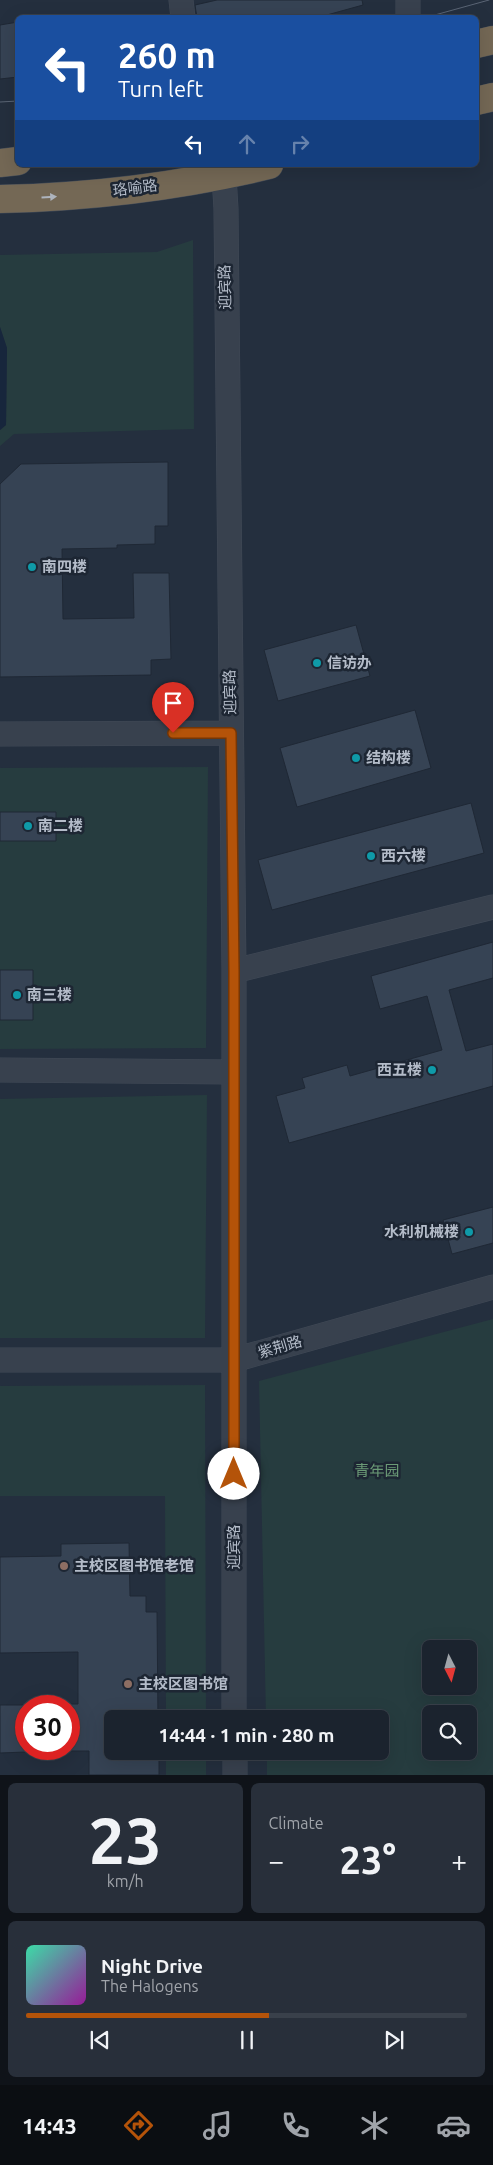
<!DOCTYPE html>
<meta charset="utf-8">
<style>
body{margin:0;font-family:Ubuntu,"Noto Sans SC",sans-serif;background:#282f3a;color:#f1f3f6;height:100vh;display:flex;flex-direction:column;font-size:19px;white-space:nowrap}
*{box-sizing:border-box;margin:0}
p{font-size:16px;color:#a0a4aa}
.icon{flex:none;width:28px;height:28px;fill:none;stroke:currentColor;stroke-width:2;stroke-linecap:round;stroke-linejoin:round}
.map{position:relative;height:1775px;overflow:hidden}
.sheet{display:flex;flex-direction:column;gap:8px;padding:8px;background:#0f1319;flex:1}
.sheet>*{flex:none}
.guide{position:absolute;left:15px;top:15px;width:464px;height:152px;border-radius:8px;box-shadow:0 5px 20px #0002,0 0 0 1px #39404a;background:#1a4fa0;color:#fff;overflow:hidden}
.needle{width:32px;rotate:174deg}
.buttons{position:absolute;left:422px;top:1640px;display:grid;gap:10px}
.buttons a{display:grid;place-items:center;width:55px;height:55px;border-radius:8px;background:#1b232e;box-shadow:0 5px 20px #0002,0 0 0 1px #39404a;font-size:25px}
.speed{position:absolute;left:15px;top:1695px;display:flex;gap:10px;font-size:25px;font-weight:700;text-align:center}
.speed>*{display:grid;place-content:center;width:65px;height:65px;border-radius:50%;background:#1b232e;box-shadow:0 5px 20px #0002,0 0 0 1px #39404a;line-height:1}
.speed .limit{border:8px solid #d22;background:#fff;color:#111}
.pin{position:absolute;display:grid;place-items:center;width:42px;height:42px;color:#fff;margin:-51px -21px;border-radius:50% 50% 50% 0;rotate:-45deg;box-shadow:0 0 5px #0007}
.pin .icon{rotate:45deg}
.me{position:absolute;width:55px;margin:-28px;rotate:0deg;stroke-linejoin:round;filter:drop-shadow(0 0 4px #0008)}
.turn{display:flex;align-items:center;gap:18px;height:105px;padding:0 20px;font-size:22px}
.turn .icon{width:65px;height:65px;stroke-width:2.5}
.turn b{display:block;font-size:35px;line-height:42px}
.lanes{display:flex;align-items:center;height:48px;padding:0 20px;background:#0003;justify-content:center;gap:25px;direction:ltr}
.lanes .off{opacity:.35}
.big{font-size:38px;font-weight:700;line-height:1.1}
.sheet .widget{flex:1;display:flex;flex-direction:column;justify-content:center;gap:8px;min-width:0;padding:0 18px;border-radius:8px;background:#282f3a}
.sheet .dial{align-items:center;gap:0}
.dial b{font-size:65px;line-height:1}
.song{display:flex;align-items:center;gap:15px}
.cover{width:60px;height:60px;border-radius:8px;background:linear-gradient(135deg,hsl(160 70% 55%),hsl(300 70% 35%))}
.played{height:5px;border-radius:2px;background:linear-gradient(90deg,#b45309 55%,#39404a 55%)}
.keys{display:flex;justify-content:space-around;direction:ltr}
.heat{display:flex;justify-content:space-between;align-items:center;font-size:28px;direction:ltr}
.sheet .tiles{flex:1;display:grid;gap:8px;grid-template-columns:1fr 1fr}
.widget:last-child{grid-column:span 2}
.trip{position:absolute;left:104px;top:1710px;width:285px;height:50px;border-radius:8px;background:#1b232e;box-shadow:0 5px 20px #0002,0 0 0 1px #39404a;font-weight:700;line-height:50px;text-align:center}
.tabs{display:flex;height:80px;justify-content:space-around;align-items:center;background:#0b0e12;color:#a0a4aa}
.tabs .icon{width:35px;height:35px}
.tabs .on{color:#b45309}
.tabs b{font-size:22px;color:#f1f3f6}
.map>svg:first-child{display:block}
.green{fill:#263c3f;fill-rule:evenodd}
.water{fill:#17263c}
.building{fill:#364354;stroke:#1f2835}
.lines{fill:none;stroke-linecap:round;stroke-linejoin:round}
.minor-casing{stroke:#414a57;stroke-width:25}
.highway-casing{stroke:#434c59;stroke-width:29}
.minor{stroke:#38414e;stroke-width:24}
.highway{stroke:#746855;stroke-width:28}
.tram{stroke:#5a6575;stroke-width:1}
.oneway{fill:#aeb4bd}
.route-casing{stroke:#753606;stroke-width:12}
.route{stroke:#b45309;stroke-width:9}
.culture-dot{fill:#0f9aa8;stroke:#1d2633;stroke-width:2}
.education-dot{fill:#8d6e63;stroke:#1d2633;stroke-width:2}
.labels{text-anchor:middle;stroke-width:5;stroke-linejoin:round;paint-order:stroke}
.street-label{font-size:15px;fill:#b4bcc9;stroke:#1d2633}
.poi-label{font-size:15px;font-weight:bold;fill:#b4bcc9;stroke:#1d2633;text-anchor:start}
.park-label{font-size:15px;fill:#6b9a76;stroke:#1d2633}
</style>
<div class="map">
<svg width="493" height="1775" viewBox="0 0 493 1775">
<rect width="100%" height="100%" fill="#242f3e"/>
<path class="green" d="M193,240L194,429L14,434L0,446V430L6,425L7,348L0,327V255L157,252Z
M208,767L206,1048L0,1049V768Z
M207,1095L205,1338H0V1099Z
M493,1319V1775H267V1751H380V1719H266L259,1381ZM431,1649H469V1686H431ZM431,1714H469V1751H431Z
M205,1385L206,1719H166L165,1496H0V1386Z
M166,1751H206V1775H166Z"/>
<path class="water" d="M0,327L7,348L6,425L0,430Z"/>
<path class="building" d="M217,0H362L363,5L316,18H197L195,5Z
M18,22V77L0,79V25Z
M168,462V526H155V544L117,545V548L62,549L63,619L134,618L133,573H169L171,659L151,660V675L0,677V484L21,464Z
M356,625L370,676L278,701L264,650Z
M415,710L431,768L297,807L280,748Z
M471,803L484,853L272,910L258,860Z
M0,812H56V841H0Z
M493,942V978L449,990L466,1051L493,1044V1086L289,1143L276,1096L305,1088L302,1078L347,1065L350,1076L442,1050L427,996L380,1009L371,976Z
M0,970H33V1020H0Z
M493,1207V1243L452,1254L443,1220Z
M129,1543L130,1596H146V1612H157L158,1719H112V1751H159V1775H89V1751H69V1704H78V1652L0,1653V1557L61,1556V1544Z
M0,1705H26V1752L0,1753Z"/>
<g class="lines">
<defs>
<path id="minor" d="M181,0L183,18
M408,18V0
M224,176L226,209L234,971V1719
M0,734L231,733
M234,971L493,907
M0,1070L234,1072
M0,1360H234L493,1287
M235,1751V1775"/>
<path id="highway" d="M476,44L493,40
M476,101L493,97
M0,163L18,161
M0,199C90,197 182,186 269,165"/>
</defs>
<use href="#minor" class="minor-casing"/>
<use href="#highway" class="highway-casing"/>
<use href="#minor" class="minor"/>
<use href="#highway" class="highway"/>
<path class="tram" d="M424,18L489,0
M0,102L18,101"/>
</g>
<defs><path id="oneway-solid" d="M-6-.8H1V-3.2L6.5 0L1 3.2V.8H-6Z" transform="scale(1.25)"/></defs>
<use class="oneway" href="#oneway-solid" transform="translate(49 197) rotate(-4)"/>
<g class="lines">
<defs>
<path id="route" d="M173,733H231L234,971V1474"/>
</defs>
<use href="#route" class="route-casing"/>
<use href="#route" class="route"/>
</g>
<g class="culture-dot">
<circle cx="32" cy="567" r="5"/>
<circle cx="317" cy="663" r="5"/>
<circle cx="356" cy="758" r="5"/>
<circle cx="28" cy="826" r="5"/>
<circle cx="371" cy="856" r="5"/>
<circle cx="17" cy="995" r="5"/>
<circle cx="432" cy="1070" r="5"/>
<circle cx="469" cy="1232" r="5"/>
</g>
<g class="education-dot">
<circle cx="64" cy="1566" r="5"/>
<circle cx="128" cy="1684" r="5"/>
</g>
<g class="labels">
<g class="street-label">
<text transform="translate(135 188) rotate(-7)" y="5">珞喻路</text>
<text transform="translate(225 287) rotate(-91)" y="5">迎宾路</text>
<text transform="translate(230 692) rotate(-91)" y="5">迎宾路</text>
<text transform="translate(280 1347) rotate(-16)" y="5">紫荆路</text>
<text transform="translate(234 1547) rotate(-90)" y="5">迎宾路</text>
</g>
<g class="poi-label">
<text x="42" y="572">南四楼</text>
<text x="327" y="668">信访办</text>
<text x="366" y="763">结构楼</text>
<text x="38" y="831">南二楼</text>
<text x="381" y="861">西六楼</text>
<text x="27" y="1000">南三楼</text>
<text x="422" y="1075" text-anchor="end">西五楼</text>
<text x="459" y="1237" text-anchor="end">水利机械楼</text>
<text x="74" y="1571">主校区图书馆老馆</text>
<text x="138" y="1689">主校区图书馆</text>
</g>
<g class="park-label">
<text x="377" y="1476">青年园</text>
</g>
</g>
</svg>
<div class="buttons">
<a><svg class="needle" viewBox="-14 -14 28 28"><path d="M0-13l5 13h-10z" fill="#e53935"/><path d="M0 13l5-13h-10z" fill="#a0a4aa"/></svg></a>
<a><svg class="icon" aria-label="search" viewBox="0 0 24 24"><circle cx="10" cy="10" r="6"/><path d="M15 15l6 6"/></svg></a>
</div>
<div class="speed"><div class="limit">30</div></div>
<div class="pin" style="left:173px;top:733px;background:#d93025"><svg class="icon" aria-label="arrive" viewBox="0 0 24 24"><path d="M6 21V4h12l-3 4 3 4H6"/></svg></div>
<svg class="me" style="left:234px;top:1474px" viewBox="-20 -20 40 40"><circle r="19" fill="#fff"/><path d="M0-13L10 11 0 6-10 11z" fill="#b45309"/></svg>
<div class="trip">14:44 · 1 min · 280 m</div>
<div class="guide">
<div class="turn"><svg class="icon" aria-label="left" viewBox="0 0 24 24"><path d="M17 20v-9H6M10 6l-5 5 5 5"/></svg><div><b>260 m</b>Turn left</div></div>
<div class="lanes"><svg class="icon" aria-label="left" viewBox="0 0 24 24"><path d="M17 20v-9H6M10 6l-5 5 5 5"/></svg><svg class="icon off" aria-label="ahead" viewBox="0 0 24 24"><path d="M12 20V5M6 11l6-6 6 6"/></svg><svg class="icon off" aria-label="right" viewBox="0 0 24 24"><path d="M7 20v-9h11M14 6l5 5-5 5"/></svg></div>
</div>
</div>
<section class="sheet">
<div class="tiles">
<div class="widget dial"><b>23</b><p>km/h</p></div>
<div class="widget"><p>Climate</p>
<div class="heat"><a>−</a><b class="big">23°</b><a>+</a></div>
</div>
<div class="widget">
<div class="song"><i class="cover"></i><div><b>Night Drive</b><p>The Halogens</p></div></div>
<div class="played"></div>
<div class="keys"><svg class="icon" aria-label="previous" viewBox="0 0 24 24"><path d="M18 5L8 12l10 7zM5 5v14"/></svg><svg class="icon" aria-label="pause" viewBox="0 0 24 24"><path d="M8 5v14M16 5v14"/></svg><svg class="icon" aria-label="next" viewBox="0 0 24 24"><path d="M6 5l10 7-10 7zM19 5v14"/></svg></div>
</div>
</div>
</section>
<nav class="tabs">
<b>14:43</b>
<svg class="icon on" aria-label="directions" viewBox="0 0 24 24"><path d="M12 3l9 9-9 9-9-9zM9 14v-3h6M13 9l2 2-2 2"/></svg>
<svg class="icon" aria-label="music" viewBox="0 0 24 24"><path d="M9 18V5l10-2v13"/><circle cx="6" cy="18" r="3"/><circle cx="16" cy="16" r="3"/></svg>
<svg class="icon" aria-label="phone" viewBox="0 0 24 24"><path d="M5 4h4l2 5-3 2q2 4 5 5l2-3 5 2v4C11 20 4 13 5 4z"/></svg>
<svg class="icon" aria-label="climate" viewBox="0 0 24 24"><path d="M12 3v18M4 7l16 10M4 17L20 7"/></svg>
<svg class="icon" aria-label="car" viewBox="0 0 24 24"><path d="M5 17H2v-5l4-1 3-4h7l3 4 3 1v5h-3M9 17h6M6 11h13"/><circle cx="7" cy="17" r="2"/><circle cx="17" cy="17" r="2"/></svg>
</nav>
